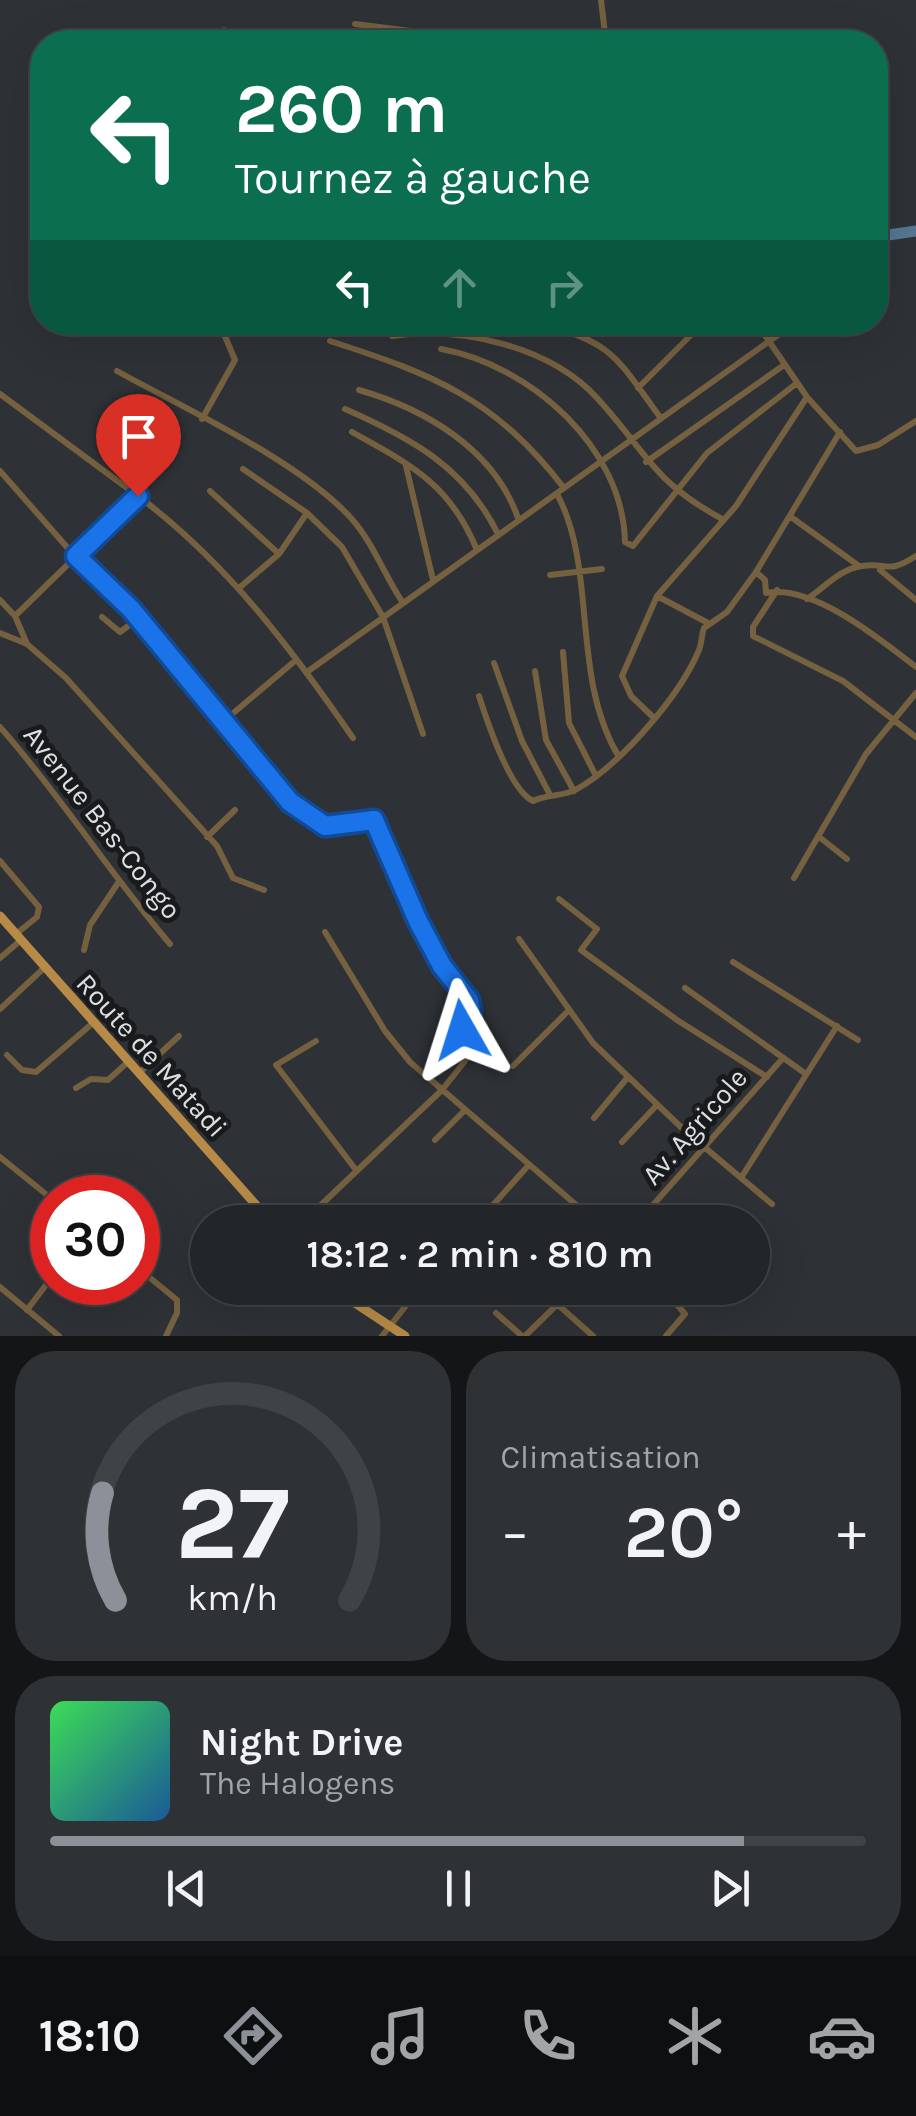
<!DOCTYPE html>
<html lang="fr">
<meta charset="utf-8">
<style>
body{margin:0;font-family:Karla,sans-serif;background:#2e3234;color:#f1f3f6;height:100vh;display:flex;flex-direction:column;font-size:38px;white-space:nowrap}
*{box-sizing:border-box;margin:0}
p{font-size:32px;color:#a2a5a8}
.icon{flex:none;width:55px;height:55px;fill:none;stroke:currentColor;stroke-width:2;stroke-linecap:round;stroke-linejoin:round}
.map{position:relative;height:1336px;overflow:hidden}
.details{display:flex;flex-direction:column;gap:15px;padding:15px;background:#131516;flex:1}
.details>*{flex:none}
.guide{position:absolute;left:30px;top:30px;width:858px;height:305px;border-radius:40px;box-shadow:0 10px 40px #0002,0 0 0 2px #3f4345;background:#0b6e4f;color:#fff;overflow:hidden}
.speed{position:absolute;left:30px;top:1175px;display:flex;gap:20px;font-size:50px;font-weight:700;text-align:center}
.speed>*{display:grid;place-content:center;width:130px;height:130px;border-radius:50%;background:#222628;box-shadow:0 10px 40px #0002,0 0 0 2px #3f4345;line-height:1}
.speed .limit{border:15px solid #d22;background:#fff;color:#111}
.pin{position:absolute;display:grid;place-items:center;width:85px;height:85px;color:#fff;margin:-102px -42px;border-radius:50% 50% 50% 0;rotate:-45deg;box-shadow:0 0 10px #0007}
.pin .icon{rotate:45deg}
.me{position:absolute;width:110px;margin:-55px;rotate:354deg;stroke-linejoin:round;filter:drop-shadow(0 0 8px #0008)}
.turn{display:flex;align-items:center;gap:35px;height:210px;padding:0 40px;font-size:45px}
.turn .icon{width:130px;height:130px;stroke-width:2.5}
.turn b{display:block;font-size:70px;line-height:85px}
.lanes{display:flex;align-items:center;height:95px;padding:0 40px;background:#0003;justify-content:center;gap:50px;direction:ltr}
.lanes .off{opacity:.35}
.big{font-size:75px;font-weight:600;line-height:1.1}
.details .widget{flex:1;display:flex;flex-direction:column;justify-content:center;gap:15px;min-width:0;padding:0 35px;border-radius:40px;background:#2e3234}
.details .dial{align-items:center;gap:0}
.dial svg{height:260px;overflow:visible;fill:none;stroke:#3f4345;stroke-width:7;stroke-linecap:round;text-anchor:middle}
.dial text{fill:#f1f3f6;stroke:none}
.song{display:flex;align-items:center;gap:30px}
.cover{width:120px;height:120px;border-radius:15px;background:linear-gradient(135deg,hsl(130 70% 55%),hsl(210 70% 35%))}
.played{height:10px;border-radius:5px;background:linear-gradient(90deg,#8c9099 85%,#3f4345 85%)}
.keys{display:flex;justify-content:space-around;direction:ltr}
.heat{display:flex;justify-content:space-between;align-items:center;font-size:55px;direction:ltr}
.details .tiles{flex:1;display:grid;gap:15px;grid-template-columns:1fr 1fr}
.widget:last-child{grid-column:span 2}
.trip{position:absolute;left:190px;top:1205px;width:580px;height:100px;border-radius:50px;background:#222628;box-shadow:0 10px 40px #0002,0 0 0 2px #3f4345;font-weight:600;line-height:100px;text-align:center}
.dock{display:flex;height:160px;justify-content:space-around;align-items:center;background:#0e0f10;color:#a2a5a8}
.dock .icon{width:70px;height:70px}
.dock .selected{color:#8c9099}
.dock b{font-size:45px;color:#f1f3f6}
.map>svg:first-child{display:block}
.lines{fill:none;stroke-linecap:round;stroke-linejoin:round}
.river{stroke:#567693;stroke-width:11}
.minor{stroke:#756040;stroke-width:6}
.primary{stroke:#b78b47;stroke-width:9}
.route-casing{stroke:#114b97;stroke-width:25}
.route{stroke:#1a73e8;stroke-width:18}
.labels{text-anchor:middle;stroke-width:10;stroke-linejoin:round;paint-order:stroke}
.street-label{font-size:28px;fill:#dde0e2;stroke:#181a1c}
</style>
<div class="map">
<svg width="916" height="1336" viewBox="0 0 916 1336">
<rect width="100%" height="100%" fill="#2e3236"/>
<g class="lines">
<path class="river" d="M193,42L224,33L252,42
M875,237L916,231"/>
<path class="minor" d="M601,0L606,42
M355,24L498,42
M539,322C615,344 616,357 660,417
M756,322L807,397L856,451L878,445L916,421
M392,336C460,326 550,346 598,399C648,454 653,482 724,520
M330,341C435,375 494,398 564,488
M441,349C530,365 623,447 625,542L633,546L707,453L797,383
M117,371C187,410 298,460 351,518C374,544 384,575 403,603
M638,388L704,322
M359,390C425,409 494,449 518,518
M0,394L138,496
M345,409C411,438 465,467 498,534
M202,419L235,360L219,322
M352,432C411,465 450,484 477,550
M646,462L784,365
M406,466L433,580
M243,469L307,513L342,547L383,617L423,734
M0,471L73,554L131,609L290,801L325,826L374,820L443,966L469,999L471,1011L460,1034L465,1061L442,1090L303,1222
M210,491L279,554
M557,494C598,570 570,676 619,757
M791,517L859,566
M880,570L916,600
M756,572L765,580L766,593C813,584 880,639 916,667
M550,575L602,569
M239,588L279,554L307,513
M777,590L753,627V636L843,681L916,737
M657,596L708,623
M807,599C825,587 840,569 862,566C889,562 886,575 916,556
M0,600L15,616
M102,617L120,632L139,618
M0,633L27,644
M563,652L569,723L596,776
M494,663L522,741L549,793
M535,671L546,740L574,791
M307,672L796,322
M479,696C487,721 510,790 533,801C548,794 563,797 577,789C620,765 680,696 699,650C702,643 701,636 704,628L727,612L756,572L840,432
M653,717L631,696L622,676L657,596L736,506L807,397
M225,720L296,660
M0,727C61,796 110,874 170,944
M818,836L847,859
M207,837L235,810
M0,861L39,907L37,917L16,934
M794,878L866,754L916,693
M264,890L233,878L217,846L66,678L27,644L15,616L138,496C226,562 291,648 353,738
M559,899L597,929L581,950L677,1020L767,1077
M325,932L385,1031L410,1062L596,1222
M519,939L593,1043L684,1130L772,1204
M84,950L90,925L118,883
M0,958L21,940
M733,962L858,1040
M685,988L806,1074
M0,1009L44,968
M316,1041L276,1065L356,1170
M7,1055L22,1070L36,1072L94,1022
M513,1066L567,1012
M139,1073L179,1036
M76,1088L91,1079L108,1080L129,1061
M594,1118L628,1077
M435,1140L465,1110
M622,1142L657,1105
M0,1157L52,1199
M741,1178L837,1026
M478,1222L527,1167
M638,1222L783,1058
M138,1268L177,1300V1313L166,1336
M0,1287L59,1336
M539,1288L593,1336
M663,1288L685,1314L666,1336
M27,1310L52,1277
M496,1313L522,1336
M382,1336L420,1288
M525,1336L574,1288"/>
<path class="primary" d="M0,916L271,1222
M332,1288L405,1336"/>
</g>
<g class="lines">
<defs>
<path id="route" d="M138,496L76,556L131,609L290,802L325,826L374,820L418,921L442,966L469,1000L471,1011L462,1030"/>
</defs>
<use href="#route" class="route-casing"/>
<use href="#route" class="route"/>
</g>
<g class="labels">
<g class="street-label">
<text transform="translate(103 822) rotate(52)" y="10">Avenue Bas-Congo</text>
<text transform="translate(152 1055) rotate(48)" y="10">Route de Matadi</text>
<text transform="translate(694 1126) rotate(-49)" y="10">Av. Agricole</text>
</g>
</g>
</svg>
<div class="speed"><div class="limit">30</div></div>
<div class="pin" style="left:138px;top:496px;background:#d93025"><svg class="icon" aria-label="arrive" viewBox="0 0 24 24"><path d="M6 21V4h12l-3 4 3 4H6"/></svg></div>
<svg class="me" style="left:462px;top:1030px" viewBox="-20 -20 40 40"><path d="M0-17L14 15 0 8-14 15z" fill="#1a73e8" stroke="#fff" stroke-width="4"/></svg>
<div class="trip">18:12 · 2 min · 810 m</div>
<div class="guide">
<div class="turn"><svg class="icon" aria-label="left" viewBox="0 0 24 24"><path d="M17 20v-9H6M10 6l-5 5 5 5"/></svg><div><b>260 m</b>Tournez à gauche</div></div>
<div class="lanes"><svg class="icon" aria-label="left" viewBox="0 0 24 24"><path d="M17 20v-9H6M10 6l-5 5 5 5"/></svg><svg class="icon off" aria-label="ahead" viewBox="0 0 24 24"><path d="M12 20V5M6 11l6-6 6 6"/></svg><svg class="icon off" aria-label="right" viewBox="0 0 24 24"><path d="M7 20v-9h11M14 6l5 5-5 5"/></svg></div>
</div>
</div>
<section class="details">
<div class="tiles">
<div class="widget dial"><svg viewBox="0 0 100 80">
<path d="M14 69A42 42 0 1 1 86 69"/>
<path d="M14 69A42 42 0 0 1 10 36" stroke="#8c9099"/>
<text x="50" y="56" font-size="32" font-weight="700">27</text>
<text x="50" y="72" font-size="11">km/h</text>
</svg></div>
<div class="widget"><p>Climatisation</p>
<div class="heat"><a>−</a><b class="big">20°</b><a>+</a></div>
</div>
<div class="widget">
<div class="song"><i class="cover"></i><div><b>Night Drive</b><p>The Halogens</p></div></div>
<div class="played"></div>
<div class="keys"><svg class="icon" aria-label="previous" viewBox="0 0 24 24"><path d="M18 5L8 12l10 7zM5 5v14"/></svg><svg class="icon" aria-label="pause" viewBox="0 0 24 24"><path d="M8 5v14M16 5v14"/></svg><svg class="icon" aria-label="next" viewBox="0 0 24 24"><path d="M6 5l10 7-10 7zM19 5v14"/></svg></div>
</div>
</div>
</section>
<nav class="dock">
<b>18:10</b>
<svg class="icon selected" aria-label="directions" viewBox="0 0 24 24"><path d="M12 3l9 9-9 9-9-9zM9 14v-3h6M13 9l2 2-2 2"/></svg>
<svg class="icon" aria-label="music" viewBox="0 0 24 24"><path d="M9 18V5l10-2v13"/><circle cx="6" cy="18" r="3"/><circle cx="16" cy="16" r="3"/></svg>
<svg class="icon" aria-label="phone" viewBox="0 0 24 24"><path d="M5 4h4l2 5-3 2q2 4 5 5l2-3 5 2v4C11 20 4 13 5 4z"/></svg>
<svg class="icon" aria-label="climate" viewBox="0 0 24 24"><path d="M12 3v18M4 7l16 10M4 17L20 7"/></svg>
<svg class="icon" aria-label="car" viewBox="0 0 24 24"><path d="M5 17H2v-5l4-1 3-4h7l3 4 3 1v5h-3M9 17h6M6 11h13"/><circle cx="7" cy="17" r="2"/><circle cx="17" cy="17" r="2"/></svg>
</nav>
